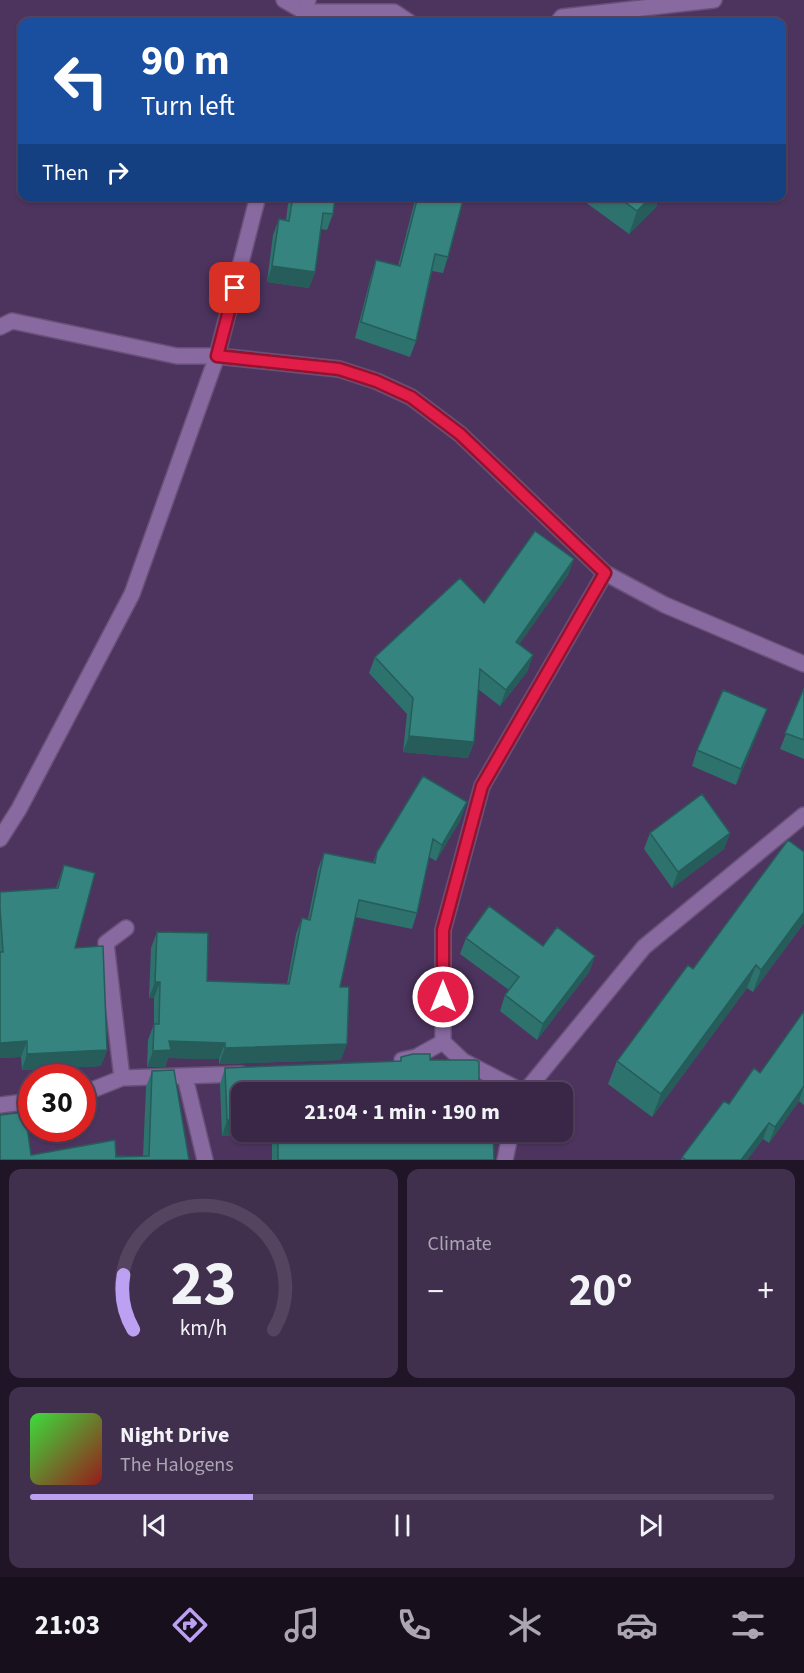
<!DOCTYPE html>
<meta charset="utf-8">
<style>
body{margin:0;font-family:"Source Sans 3",sans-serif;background:#412f4e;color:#f1f3f6;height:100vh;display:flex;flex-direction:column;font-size:22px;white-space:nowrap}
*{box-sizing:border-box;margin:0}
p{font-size:20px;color:#aba5b4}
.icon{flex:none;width:33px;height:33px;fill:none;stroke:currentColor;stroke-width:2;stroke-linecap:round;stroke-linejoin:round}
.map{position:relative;height:1160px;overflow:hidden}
.details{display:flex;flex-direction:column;gap:9px;padding:9px;background:#201527;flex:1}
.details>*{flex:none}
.hud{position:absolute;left:18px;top:18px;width:768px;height:183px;border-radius:12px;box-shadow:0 2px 4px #0004,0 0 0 2px #544460;background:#1a4fa0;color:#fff;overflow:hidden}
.speed{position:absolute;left:18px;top:1064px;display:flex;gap:12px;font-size:30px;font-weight:700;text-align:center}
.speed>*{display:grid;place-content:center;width:78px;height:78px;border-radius:50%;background:#3a2747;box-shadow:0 2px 4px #0004,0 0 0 2px #544460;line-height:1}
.speed .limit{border:9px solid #d22;background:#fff;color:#111}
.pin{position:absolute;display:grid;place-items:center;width:51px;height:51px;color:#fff;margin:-26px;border-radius:12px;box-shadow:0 3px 9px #0006}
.me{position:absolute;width:66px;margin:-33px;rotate:0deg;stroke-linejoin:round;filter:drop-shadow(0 0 4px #0008)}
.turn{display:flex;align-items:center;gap:21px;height:126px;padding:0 24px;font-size:27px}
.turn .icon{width:78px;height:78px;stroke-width:2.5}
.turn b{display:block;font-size:42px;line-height:51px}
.then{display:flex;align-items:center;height:57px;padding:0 24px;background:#0003;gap:12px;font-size:22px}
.big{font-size:45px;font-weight:700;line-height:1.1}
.details .tile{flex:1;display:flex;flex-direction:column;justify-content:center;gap:9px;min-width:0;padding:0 21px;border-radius:12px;background:#412f4e}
.details .dial{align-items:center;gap:0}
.dial svg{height:156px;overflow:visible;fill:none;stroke:#544460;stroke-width:7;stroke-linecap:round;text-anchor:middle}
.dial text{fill:#f1f3f6;stroke:none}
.song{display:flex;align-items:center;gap:18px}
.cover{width:72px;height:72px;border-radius:9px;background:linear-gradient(135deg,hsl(120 70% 55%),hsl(0 70% 35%))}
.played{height:6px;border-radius:3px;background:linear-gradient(90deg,#bca0f2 30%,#544460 30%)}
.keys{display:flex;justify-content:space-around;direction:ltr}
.heat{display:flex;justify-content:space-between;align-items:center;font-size:33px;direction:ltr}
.details .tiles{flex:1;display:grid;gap:9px;grid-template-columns:1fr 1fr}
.tile:last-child{grid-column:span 2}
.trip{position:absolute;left:231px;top:1082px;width:342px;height:60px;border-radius:12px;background:#3a2747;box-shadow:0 2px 4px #0004,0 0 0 2px #544460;font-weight:700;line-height:60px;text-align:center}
.menu{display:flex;height:96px;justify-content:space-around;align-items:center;background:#17101c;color:#aba5b4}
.menu .icon{width:42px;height:42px}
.menu .current{color:#bca0f2}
.menu b{font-size:27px;color:#f1f3f6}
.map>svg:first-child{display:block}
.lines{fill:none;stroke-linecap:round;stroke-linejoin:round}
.minor-casing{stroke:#685178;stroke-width:18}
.tertiary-casing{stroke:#685178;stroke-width:18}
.minor{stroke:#8869a0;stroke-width:15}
.tertiary{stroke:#8869a0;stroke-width:15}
.wall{fill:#2e726d}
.shaded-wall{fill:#265c59}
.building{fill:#36847f;stroke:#265c59;stroke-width:1.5}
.route-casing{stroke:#92132f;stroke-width:15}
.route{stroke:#e11d48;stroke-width:10}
</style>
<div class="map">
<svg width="804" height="1160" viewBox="0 0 804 1160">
<rect width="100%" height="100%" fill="#4d345f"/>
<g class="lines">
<defs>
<path id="minor" d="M284,0L305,12H394L409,22
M558,22L562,17L714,0
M0,327L12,321L177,356H217
M402,1060L416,1057L443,1042
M185,1077L205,1160
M122,1078L106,943L126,928
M523,1092L463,1061L443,1042V930L482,786L605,573
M525,1092L644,947L804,815
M82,1094L122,1078L241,1074
M0,1105L32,1101
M505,1160L511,1131"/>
<path id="tertiary" d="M302,22L308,0
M217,356L339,369L376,381L411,397L460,434L605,573L665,605L804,664
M0,839L19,809L132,594L217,356L258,196"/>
</defs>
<use href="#minor" class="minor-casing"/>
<use href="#tertiary" class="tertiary-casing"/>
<use href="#minor" class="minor"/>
<use href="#tertiary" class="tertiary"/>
</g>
<path class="wall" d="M289,196H335L333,214L327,230L320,229L315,272L309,288L267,282L273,235L279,219L286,220Z
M416,196H464L448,257L443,273L432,271L416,341L410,357L355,338L371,276L376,260L398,266Z
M577,196H659L656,207L629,234Z
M574,559L568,575L519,644L533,655L527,672L500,706L478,689L474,742L468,758L403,752L407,714L369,673L375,657Z
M804,688V759L780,749Z
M767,709L761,725L736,785L692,766L697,750Z
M461,819L436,861L429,857L417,913L412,929L355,917L340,987L341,1060L219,1064V1059L168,1058L165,1067H147L148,1040L154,1024V998H149L151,948L157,932L207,981L287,984L296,934L302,918L308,919L318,869L324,853L373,863L377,852Z
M650,833H730L724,849L672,888L644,849Z
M64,865L75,948L107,1050L101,1066L22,1070L21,1057L0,1058V892L56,888Z
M804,923L753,992L747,988L652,1117L608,1084L617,1061L693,969Z
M466,938L543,946L595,956L589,972L537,1040L500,1011L505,995L509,990L460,954Z
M804,1011V1105L799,1101L769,1143L763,1139L747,1160H681L682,1157L729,1104L760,1073Z
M401,1057L430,1060L242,1092V1131H493L494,1160H272V1134L222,1136L220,1084L225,1068L400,1061Z
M152,1071L189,1160L31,1155L143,1156L146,1087Z"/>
<path class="shaded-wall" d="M652,196H659L656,207L629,234L637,211Z
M272,266L315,272L309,288L267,282Z
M574,559L568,575L510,658L516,642Z
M533,655L527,672L500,706L506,690Z
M767,709L761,725L736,785L741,769Z
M409,736L474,742L468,758L403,752Z
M467,802L461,819L436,861L442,845Z
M730,833L724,849L672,888L678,872Z
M804,912V923L753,992L761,970Z
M595,956L589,972L537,1040L543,1024Z
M756,965L747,988L652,1117L661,1094Z
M155,982H160L154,998H149Z
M27,1041L21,1057L0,1058V1043Z
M169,1041L225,1043L219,1059L168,1058L165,1067H147L153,1051Z
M347,1044L341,1060L219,1064L225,1048Z
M107,1050L101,1066L22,1070L27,1054Z
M804,1086L799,1101L769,1143L775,1127Z
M227,1120H242V1131H273L272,1134L222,1136Z
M769,1123L763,1139L747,1160H741Z"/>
<path class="building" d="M332,20L356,22H332Z
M293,196H335L333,214L323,213L315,272L272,266L279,219L289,221Z
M418,196H464L448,257L435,254L416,341L361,322L376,260L400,266Z
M617,196H652L637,211Z
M535,531L574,559L516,642L533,655L506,690L480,669L474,742L409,736L413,698L375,657L460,578L484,603Z
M804,688V740L785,733Z
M723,690L767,709L741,769L697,750Z
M423,776L467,802L442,845L433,839L417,913L359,900L340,987H349L347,1044L225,1048V1043L169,1041L171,1050L153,1051L154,1024H159L160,982H155L157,932L208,933L207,981L289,984L302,918L310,920L324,853L375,863L377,852Z
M702,794L730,833L678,872L650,833Z
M788,840L804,852V912L761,970L756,965L661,1094L617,1061L688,965L693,969Z
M64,865L95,873L75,948L103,946L107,1050L27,1054V1041L0,1043V952H3L0,908V892L58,888Z
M489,906L543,946L557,927L595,956L543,1024L505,995L519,977L466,938Z
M804,1011V1086L775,1127L769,1123L741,1160H686L682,1157L724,1101L729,1104L754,1068L760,1073Z
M413,1054H430V1060H476L479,1062V1081H491V1092H242V1120H227L225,1068L401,1061V1057Z
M174,1070L189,1160H0V1115L25,1112L31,1155L115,1140L116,1157L149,1156L152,1071Z
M278,1131H493L494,1160H278Z"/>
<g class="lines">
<defs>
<path id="route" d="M235,288L217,356L339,369L376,381L411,397L460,434L605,573L482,786L443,930V997"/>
</defs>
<use href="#route" class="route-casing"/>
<use href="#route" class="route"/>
</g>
</svg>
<div class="speed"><div class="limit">30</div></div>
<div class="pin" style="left:235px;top:288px;background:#d93025"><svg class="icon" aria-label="arrive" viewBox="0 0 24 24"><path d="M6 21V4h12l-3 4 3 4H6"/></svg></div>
<svg class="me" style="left:443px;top:997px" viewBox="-20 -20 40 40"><circle r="17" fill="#e11d48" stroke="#fff" stroke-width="3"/><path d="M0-11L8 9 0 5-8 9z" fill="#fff"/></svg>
<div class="trip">21:04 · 1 min · 190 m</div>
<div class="hud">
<div class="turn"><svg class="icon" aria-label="left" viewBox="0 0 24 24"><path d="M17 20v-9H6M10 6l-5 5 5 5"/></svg><div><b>90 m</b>Turn left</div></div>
<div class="then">Then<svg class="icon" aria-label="right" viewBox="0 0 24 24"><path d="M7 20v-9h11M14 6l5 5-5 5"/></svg></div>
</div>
</div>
<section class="details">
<div class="tiles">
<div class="tile dial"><svg viewBox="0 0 100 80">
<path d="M14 69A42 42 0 1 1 86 69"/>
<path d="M14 69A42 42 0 0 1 9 41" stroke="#bca0f2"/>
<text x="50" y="56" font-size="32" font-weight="700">23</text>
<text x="50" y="72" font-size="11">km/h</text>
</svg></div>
<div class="tile"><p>Climate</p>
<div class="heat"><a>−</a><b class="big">20°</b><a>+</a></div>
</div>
<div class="tile">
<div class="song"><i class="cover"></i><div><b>Night Drive</b><p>The Halogens</p></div></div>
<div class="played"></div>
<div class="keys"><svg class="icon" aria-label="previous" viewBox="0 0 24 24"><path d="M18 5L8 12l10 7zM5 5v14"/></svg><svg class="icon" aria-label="pause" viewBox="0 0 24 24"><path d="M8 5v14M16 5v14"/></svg><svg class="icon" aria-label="next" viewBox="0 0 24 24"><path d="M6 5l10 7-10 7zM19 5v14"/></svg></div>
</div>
</div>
</section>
<nav class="menu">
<b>21:03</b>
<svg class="icon current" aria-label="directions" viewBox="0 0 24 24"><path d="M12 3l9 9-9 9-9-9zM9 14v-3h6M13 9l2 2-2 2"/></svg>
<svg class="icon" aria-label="music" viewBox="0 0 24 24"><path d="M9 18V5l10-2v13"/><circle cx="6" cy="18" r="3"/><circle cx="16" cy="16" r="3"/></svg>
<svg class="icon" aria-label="phone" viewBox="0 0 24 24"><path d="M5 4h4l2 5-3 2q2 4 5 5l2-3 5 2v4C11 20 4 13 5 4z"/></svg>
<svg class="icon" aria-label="climate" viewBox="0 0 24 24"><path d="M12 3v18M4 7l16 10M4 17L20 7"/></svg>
<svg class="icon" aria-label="car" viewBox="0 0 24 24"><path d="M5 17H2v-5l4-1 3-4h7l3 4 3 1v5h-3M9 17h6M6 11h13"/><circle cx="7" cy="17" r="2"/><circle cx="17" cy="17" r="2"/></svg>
<svg class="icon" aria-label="filters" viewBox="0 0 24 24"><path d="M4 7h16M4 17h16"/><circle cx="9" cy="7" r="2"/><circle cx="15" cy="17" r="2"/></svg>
</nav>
